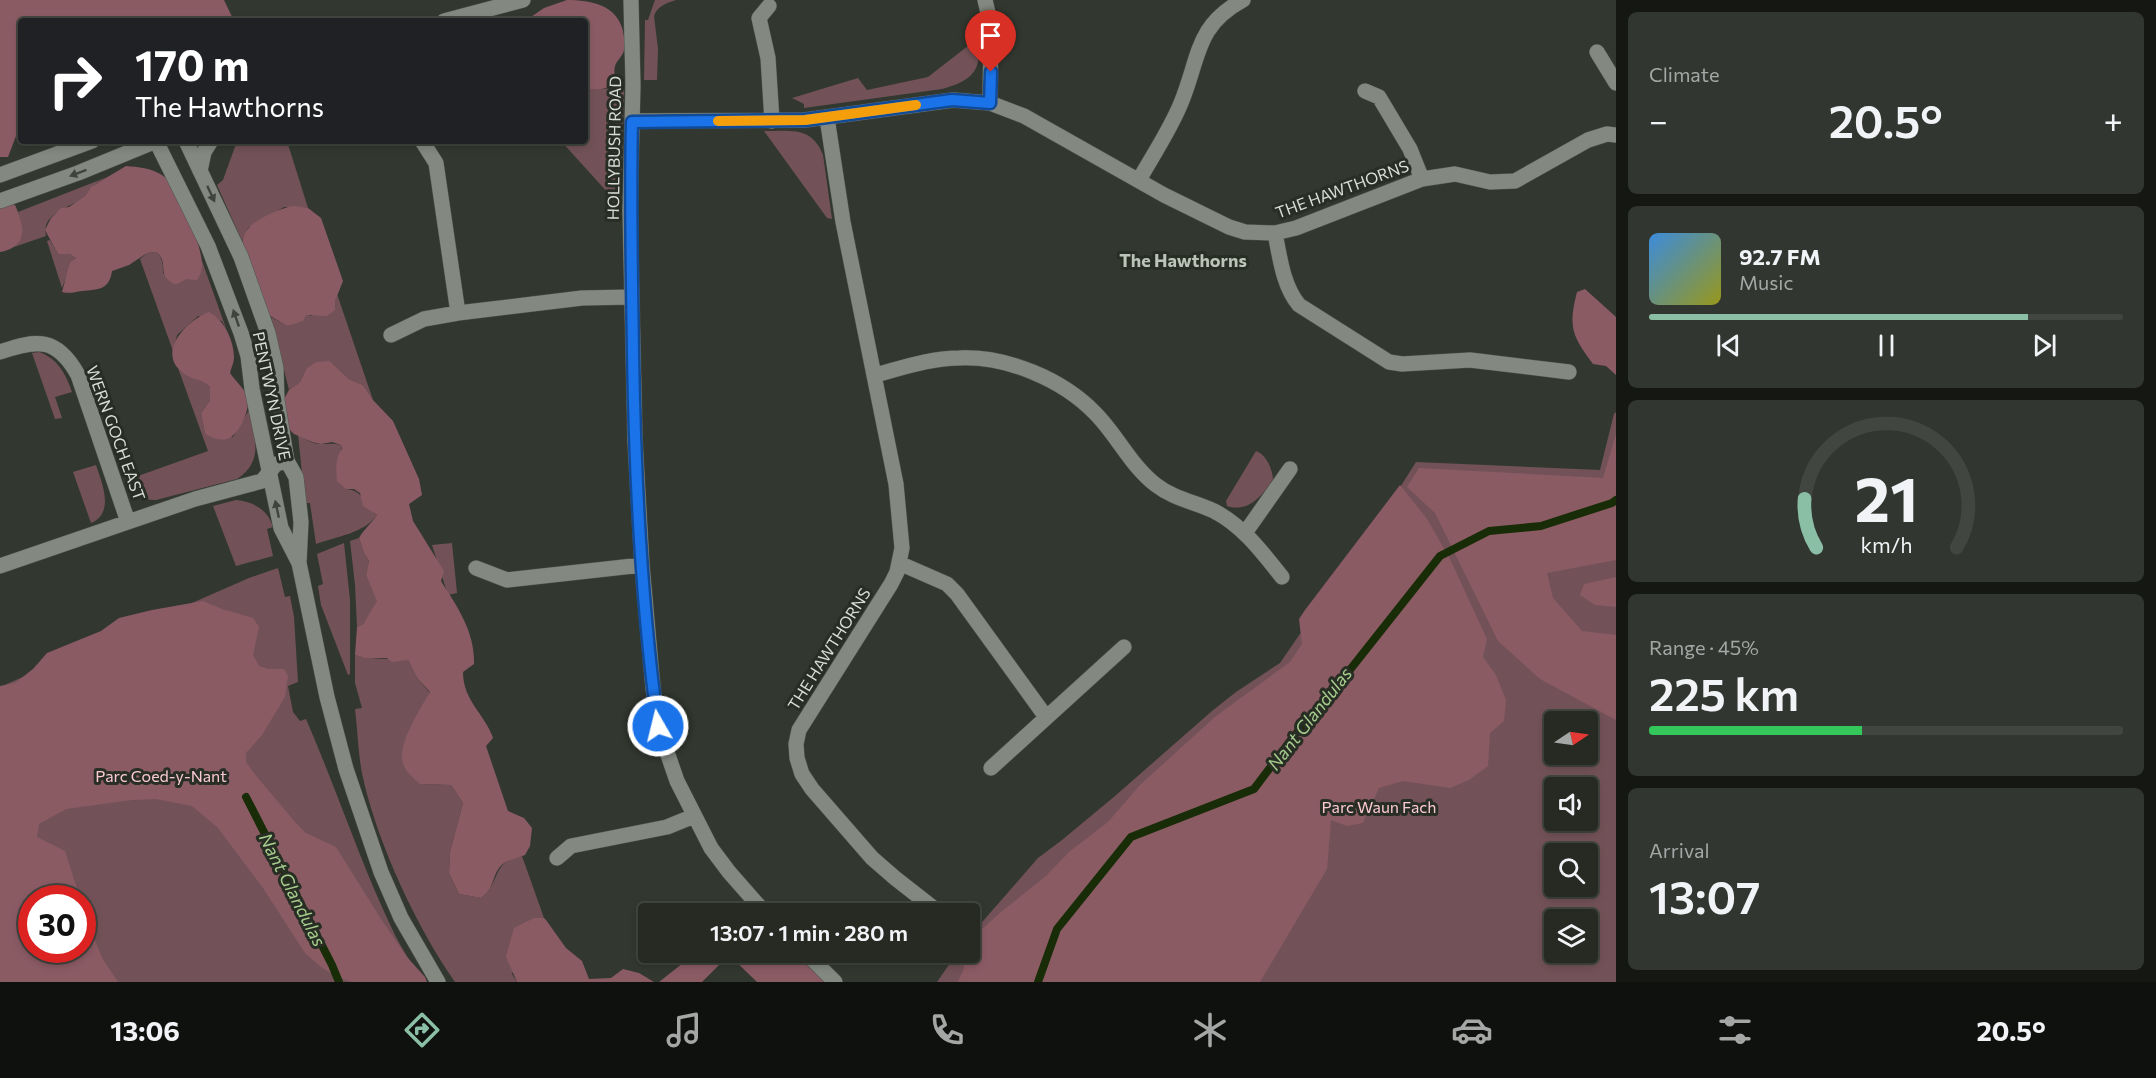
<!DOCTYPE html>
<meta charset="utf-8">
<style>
body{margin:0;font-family:Commissioner,sans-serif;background:#323630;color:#f1f3f6;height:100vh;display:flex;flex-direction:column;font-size:22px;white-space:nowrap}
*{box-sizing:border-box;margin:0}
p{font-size:20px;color:#a4a7a6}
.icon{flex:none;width:33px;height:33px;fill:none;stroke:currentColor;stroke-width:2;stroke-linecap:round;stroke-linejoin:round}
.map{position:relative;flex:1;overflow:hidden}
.panel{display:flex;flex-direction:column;gap:12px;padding:12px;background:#151713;width:540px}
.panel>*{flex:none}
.top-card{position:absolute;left:18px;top:18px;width:570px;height:126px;border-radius:6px;box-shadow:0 3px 9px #0003,0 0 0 2px #424641;background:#202124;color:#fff;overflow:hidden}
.needle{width:39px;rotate:77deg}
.controls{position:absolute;left:1544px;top:711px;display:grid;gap:12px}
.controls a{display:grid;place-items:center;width:54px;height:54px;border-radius:6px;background:#262a23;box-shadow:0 3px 9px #0003,0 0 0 2px #424641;font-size:30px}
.speed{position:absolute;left:18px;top:885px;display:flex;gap:12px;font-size:30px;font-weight:700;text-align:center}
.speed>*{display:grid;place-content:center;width:78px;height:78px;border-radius:50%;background:#262a23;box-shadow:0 3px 9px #0003,0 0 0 2px #424641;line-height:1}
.speed .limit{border:9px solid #d22;background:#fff;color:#111}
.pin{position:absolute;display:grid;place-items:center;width:51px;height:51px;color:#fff;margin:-62px -26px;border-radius:50% 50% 50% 0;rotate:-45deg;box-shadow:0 0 6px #0007}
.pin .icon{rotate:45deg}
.me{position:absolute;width:66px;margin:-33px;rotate:352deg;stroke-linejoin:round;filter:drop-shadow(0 0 4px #0008)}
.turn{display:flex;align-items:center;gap:21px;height:126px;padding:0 18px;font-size:27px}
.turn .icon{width:78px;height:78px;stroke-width:2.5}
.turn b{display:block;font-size:42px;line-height:51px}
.big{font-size:45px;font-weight:600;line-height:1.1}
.panel .card{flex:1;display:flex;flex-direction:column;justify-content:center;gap:9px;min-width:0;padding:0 21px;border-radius:9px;background:#323630}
.panel .dial{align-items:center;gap:0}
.dial svg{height:156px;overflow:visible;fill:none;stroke:#424641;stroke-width:7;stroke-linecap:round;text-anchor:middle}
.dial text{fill:#f1f3f6;stroke:none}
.song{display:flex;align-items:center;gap:18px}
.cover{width:72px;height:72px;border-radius:9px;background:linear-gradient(135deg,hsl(210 70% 55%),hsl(60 70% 35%))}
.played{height:6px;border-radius:3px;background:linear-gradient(90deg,#8abfa5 80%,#424641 80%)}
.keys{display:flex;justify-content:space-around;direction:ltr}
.heat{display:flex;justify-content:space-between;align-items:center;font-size:33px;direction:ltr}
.charge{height:9px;border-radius:4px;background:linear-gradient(90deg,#34c759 45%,#424641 0)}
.trip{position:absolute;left:638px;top:903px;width:342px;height:60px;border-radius:6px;background:#262a23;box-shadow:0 3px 9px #0003,0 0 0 2px #424641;font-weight:600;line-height:60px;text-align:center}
.tabs{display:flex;height:96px;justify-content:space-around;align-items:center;background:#0f110e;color:#a4a7a6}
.tabs .icon{width:42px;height:42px}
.tabs .active{color:#8abfa5}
.tabs b{font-size:27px;color:#f1f3f6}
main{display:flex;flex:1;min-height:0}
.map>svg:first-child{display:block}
.green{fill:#725258;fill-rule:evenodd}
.forest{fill:#8b5b64}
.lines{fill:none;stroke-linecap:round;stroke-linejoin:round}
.stream{stroke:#182c07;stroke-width:8}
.street-casing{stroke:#4f544d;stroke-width:16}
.secondary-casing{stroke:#4f544d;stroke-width:16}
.street{stroke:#838980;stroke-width:15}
.secondary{stroke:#838980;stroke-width:15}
.oneway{fill:#40453c}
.route-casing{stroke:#114b97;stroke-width:15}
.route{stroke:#1a73e8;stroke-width:10}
.slow{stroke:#f59e0b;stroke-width:10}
.labels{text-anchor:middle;stroke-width:6;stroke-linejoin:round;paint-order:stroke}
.street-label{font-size:16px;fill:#d9ddd7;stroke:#292e25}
.park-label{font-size:16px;fill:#fccad3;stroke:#292e25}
.neighbourhood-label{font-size:18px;font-weight:bold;fill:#bcc3b8;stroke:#292e25}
.water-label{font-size:18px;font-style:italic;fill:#a7ce8e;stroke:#292e25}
</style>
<main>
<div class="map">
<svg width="1616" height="982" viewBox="0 0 1616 982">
<rect width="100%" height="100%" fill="#32382f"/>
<path class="green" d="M655,0H676C667,3 657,6 654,16L658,49L657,80H644L645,20H648Z
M977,36C984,69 973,81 942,89L804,108V104L792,98L858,78L867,90L928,77L973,42Z
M617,88L624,90L621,200L614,199L609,194L561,141H585V90Z
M764,131C791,131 812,126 823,155L832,219L827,218Z
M237,141H287L308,208L284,207L248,228L242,241L217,185L223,180Z
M110,176C104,179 98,182 93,186C89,189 87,194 84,197C71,208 41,212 46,236L14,247C23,238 22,223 18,212Z
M50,240L58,254H69L76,258L70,262L68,273L62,288L47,241Z
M156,252C163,258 163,265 163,273L176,285L202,270V261L227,331L222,321L198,316L177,335L173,351L140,259L147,253Z
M337,294L373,400L363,385L349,379L330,361L306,369L300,382L289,390L271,317L287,326L306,314L311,316L335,301Z
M39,352C57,358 66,374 72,392L55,397L62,418L55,419L32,353Z
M178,368C190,379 199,376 210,387V400L201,413L205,434L233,437L249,410C254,437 265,461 237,479L156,500C142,500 130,495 124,481L208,451Z
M1616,412V982H937L957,953L969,952V937L1038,858L1062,840L1115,796L1212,711L1236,692L1280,663L1392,500L1416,462L1600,470L1614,414ZM1554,722H1587V754H1554ZM1554,788H1587V820H1554ZM1554,854H1587V886H1554ZM1554,920H1587V952H1554Z
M298,434C305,439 312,444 321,444C329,444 333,443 341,445L346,489C367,491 362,507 377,515C365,533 335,537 316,544L310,503H305Z
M1256,451C1267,455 1272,469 1273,479C1263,496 1247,513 1227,506L1226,501Z
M96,465C102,483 115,513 91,523L73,472Z
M236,500C254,502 267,509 273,527L267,529L273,556L236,566L213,506Z
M359,538L364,553L369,561L366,575L378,601L363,624L357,627L355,585L350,541Z
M344,543L350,600V674L348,675L321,605L318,586L323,584L317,554Z
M452,543L457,593L448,595L432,545Z
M278,568L285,597L290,596L294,617L298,682L288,686L293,712L300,721L306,719C337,790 361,865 395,935C403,951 414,967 424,982H0V687L249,578ZM32,898H82V950H32Z
M355,655C371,660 390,658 408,660L417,678L430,693L409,731L420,784L451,785L463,803L450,852L449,873L459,894L481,898C500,885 492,859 522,856L544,918H534L512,974L517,982H455C417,928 379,846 364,782C358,759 358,733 355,709L362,708L355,683Z"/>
<path class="forest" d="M0,0H224L234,21H21V123L8,157H0Z
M567,0C591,0 617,5 623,31C624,38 626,43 624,50C623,56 617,60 615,66C613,73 617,78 612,84C605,91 594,89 585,90V21H525L544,8Z
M126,166C138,167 151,168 162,175C178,185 204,248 202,268C202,272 199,276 197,280L187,279L176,285C154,274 171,264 156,252L147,253L129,265L112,271C109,291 98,289 82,291C74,292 70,294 62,292L70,262L76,258L69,254H58L45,230L51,218L61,208L69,207L85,196L91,187Z
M0,198L15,205C25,227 28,247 0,252Z
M295,206L308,208L321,218L343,281L335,301V310L327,316L306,315L303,321L287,326L267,314L241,249C242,243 243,236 247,230C255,219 282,207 295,206Z
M1585,289L1616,317V375L1606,366L1593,364C1572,336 1568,327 1577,292Z
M209,312C224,320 234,340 234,358C234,363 231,368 230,373C235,380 243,388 247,395C252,407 239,436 227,439C218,441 212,437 205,434L201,413L210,400V387C201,378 195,381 186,375C154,355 185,321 209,312Z
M330,361L349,379L363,385L373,400L393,421L419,479L422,495L409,504L413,521L444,571L441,581C458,608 475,632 474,664L463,672C463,701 485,714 493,738L486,746L508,811L524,818L532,828L530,846L525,855C516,859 506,859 499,868C491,880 494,889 481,898L459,894L449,873L450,852L463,803L451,785L420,784C415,779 406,772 404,766C395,746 420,710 430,692L417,678L408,660L392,662L387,658H366L355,655L357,627L363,624L377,601L366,575L369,561L364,553L359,538C364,529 371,524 377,515L363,506L360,493L354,489H346L337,481C336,470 335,458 342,449L341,445L332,442L321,444L312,442L294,434L287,427L283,401L289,390L300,382L306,369L316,362Z
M1616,434V560L1547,573L1553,598L1582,631L1616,635V720L1540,679L1498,641L1435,513L1407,487L1419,468L1603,478Z
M1400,485L1427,519L1450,559L1487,639L1483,657L1496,675L1506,700L1504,721L1490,733L1488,766L1469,780L1450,788L1403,781L1379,788L1363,823L1347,826L1331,820L1327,869L1260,982H958L964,968L963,955L965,953L969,952V947L981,930L1001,912L1046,876L1069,852L1108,822L1140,785L1216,716L1290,662L1302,644L1299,619L1305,610Z
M1616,577V607L1595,605L1580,595L1584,584Z
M203,601L222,609L253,618L259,627L253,655L259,666L268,669H284L288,676L285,697L262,735L246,753V762L257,777L296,823L306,833L336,847L381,919L407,957L425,977L427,982H352L337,977L321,967L305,953L263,888L218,828L192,806L156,799L132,800L66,809L39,824L37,837L65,851L80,898H32V950H82L83,908L102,958L118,982H0V686L15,683L33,669L47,653L101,631L119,618L152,610Z
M534,918H544L546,920L566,948L582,961L589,979L611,978L623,969L639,973L654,982H517L506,957L514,928Z
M697,952L800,953L830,982H757L729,955L702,982H659Z"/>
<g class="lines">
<path class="stream" d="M246,797L332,965L339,982
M1038,982L1057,929L1131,837L1254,789L1294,736L1349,671L1440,556L1489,531L1541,526L1612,503L1616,500"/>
<defs>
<path id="street" d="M631,0L633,85L630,210L635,440L642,565L653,688L658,726L677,781L711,848L729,872L766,914
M985,0L991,26L990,103
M769,6L759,18L768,58L772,121
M1597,52L1616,83
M1365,91L1379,97L1410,149L1422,179
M827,118L843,222L896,484L902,548L897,572L891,584L799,730L796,744L797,758L802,774L812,789L872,858L895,878L941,914
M632,121L805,120L953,100L990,103L1024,116L1164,195L1229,227L1245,232L1275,233L1296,228L1422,179L1455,174L1490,182L1515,181L1588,140L1607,134L1616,135
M422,141L436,163L458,313
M1139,180C1153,155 1170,130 1181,103C1200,57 1195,26 1243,0
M1275,233C1280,258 1283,286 1299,305L1389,362L1402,364L1470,360L1569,372
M391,335L424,319L458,313L582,298L632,297
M0,352C37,339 57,337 78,375L128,522L195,499L262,481L276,464L287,461
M875,375C902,368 931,358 959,358C1007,356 1062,379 1095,413C1117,435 1131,466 1156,485C1174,499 1195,502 1214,511C1243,526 1262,552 1282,577
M1245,533L1290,469
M899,563L947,584L957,594L1046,717
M0,566L128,522
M476,568L507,580L642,565
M991,768L1124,647
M557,858L571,846L667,827L694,816
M805,952L835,982"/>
<path id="secondary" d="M444,21L523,0
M186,141L241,257L268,333L276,368L277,400L287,461L296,477L301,522L299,563L327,697L346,769L381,872L401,918L438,982
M200,171L204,152L211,141
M0,175L92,141
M0,201L78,173L156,141L208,246L241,333L248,356L252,389L281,528L299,563"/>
</defs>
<use href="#street" class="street-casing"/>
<use href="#secondary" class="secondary-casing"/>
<use href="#street" class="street"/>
<use href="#secondary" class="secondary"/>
</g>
<defs><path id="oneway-solid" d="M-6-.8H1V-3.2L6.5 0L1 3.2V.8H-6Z" transform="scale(1.5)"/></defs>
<g class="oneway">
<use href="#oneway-solid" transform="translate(78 173) rotate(159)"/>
<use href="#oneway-solid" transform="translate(211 194) rotate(65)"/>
<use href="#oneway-solid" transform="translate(236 318) rotate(-109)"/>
<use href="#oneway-solid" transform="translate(277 509) rotate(-102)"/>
</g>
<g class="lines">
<defs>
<path id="route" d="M658,726C641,603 635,478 633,354C632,276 630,199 632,122L805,120L952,100L990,103L991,72"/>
</defs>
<use href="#route" class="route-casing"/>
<use href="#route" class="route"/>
<path class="slow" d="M718,121L805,120L916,105"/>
</g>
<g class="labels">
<g class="street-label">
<text transform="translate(614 148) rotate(-89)" y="6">HOLLYBUSH ROAD</text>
<text transform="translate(1342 189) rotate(-20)" y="6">THE HAWTHORNS</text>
<text transform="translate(272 396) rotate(78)" y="6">PENTWYN DRIVE</text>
<text transform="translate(116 433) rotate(70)" y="6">WERN GOCH EAST</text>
<text transform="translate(829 649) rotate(-58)" y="6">THE HAWTHORNS</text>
</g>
<g class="park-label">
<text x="161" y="782">Parc Coed-y-Nant</text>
<text x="1379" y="813">Parc Waun Fach</text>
</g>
<g class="neighbourhood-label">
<text x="1183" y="267">The Hawthorns</text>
</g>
<g class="water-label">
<text transform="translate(1310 719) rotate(-52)" y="6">Nant Glandulas</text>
<text transform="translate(292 890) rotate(63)" y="6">Nant Glandulas</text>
</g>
</g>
</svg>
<div class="controls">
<a><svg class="needle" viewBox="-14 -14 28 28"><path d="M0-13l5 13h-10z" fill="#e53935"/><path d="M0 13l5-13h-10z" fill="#a4a7a6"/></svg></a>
<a><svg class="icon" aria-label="sound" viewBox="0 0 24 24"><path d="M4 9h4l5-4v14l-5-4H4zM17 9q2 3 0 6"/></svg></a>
<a><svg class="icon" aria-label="search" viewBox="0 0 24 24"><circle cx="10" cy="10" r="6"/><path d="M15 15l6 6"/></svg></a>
<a><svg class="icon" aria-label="layers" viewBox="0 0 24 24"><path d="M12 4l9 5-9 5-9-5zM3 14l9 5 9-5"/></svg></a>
</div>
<div class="speed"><div class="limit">30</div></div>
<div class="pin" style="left:991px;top:72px;background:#d93025"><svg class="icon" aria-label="arrive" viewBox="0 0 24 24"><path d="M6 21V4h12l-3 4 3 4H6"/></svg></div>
<svg class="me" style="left:658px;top:726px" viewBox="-20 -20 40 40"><circle r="17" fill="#1a73e8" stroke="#fff" stroke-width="3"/><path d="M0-11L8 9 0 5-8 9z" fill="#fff"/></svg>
<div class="trip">13:07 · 1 min · 280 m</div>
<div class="top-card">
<div class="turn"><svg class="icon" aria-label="right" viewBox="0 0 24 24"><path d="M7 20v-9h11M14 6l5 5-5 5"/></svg><div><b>170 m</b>The Hawthorns</div></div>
</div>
</div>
<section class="panel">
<div class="card"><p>Climate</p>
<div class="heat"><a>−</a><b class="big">20.5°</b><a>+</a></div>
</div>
<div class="card">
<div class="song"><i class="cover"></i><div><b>92.7 FM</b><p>Music</p></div></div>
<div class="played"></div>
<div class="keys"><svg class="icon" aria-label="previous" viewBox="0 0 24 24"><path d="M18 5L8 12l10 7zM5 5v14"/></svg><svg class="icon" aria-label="pause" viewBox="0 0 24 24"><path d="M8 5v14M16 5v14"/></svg><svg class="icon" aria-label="next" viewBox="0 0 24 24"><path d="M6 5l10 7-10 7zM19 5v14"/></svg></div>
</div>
<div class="card dial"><svg viewBox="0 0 100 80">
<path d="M14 69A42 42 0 1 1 86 69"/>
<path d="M14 69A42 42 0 0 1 8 44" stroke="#8abfa5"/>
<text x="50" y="56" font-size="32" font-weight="700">21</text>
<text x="50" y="72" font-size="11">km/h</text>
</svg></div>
<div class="card"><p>Range · 45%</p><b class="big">225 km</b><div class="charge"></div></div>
<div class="card"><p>Arrival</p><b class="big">13:07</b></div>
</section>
</main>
<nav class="tabs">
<b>13:06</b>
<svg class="icon active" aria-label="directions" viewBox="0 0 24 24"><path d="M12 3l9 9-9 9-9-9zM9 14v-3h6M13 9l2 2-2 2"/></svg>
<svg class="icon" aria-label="music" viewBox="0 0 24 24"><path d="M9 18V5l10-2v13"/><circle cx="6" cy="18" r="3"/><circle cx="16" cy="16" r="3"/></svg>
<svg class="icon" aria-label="phone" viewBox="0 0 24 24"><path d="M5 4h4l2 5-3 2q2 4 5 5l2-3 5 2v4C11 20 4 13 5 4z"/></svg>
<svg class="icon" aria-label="climate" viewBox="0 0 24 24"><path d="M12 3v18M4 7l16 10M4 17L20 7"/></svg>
<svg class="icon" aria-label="car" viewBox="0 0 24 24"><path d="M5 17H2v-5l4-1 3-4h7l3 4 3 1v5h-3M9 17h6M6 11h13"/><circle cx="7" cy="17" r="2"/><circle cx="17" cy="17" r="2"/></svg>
<svg class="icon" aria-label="filters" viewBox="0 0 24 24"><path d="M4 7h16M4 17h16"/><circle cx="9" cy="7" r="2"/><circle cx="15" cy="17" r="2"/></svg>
<b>20.5°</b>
</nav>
